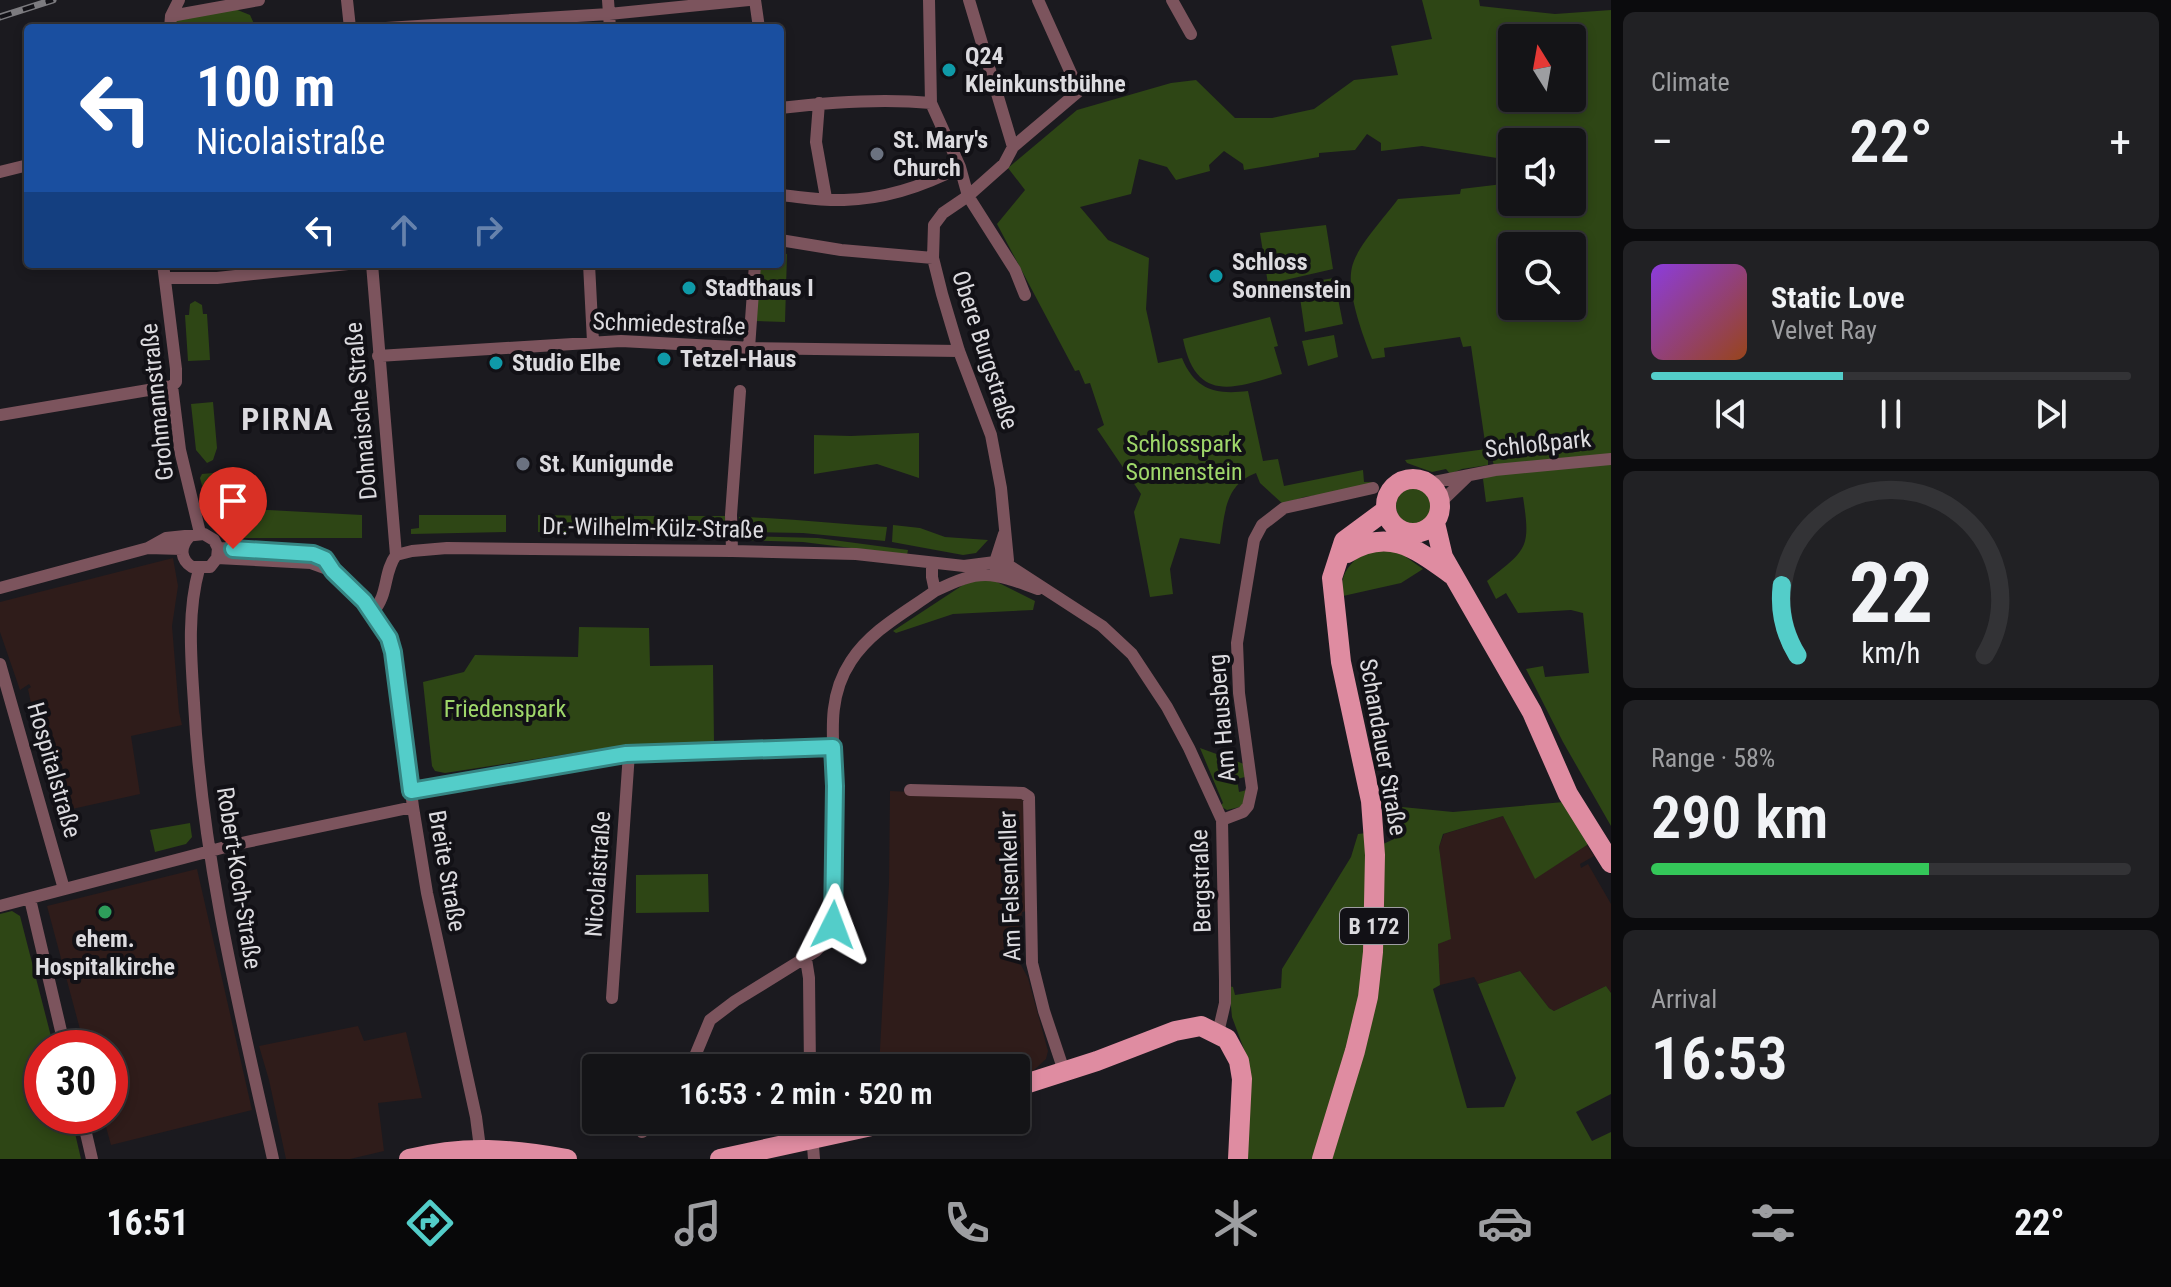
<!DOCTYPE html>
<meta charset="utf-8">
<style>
body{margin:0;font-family:"Roboto Condensed",sans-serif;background:#212124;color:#f1f3f6;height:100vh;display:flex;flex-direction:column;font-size:30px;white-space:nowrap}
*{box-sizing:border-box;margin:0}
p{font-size:26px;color:#9d9ea1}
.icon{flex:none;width:44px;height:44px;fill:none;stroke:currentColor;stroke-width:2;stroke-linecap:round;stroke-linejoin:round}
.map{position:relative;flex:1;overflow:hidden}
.side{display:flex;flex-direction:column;gap:12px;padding:12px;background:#0b0b0d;width:560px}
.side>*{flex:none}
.hud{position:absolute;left:24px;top:24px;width:760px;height:244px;border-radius:8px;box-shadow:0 4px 12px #0003,0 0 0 2px #333336;background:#1a4fa0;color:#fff;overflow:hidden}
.needle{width:52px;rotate:349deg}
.buttons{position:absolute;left:1498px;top:24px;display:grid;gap:16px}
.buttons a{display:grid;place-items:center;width:88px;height:88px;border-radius:8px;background:#141417;box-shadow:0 4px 12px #0003,0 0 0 2px #333336;font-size:40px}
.speed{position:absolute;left:24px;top:1030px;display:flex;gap:16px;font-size:40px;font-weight:700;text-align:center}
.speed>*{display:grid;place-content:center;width:104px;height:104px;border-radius:50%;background:#141417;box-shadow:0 4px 12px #0003,0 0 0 2px #333336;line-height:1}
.speed .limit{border:12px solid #d22;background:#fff;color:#111}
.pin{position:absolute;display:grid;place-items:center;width:68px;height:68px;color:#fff;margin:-82px -34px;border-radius:50% 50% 50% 0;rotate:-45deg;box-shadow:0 0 8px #0007}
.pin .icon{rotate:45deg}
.me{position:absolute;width:88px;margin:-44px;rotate:3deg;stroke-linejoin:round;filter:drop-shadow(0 0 6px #0008)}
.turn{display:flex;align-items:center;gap:28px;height:168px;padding:0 40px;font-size:36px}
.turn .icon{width:104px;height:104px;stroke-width:2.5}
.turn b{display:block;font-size:56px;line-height:68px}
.lanes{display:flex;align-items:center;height:76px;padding:0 40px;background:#0003;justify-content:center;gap:40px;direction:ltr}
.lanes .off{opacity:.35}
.big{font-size:60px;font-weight:600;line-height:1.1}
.side .card{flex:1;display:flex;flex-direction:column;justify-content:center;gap:12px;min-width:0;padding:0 28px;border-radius:12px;background:#212124}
.side .dial{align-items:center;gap:0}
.dial svg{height:208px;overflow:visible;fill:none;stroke:#333336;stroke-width:7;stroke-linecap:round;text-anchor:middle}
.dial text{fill:#f1f3f6;stroke:none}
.song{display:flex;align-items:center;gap:24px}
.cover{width:96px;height:96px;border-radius:12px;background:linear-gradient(135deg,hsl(270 70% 55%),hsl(20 70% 35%))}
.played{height:8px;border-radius:4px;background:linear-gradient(90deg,#53cdc9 40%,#333336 40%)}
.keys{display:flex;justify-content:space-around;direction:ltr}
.heat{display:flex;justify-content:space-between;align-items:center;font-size:44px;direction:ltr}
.charge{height:12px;border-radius:6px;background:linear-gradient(90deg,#34c759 58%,#333336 0)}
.trip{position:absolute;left:582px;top:1054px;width:448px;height:80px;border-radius:8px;background:#141417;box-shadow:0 4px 12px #0003,0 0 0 2px #333336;font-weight:600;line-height:80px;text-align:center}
.dock{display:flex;height:128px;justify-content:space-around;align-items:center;background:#080809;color:#9d9ea1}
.dock .icon{width:56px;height:56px}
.dock .on{color:#53cdc9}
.dock b{font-size:36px;color:#f1f3f6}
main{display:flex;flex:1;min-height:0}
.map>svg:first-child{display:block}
.commercial{fill:#2f1c1a}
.green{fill:#2e4615;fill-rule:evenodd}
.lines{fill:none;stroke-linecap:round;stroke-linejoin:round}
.street{stroke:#7c545d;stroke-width:12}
.primary{stroke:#df8ca1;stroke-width:20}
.rail-casing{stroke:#7c7b7f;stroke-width:7}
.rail{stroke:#121116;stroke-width:4;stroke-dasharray:12;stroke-linecap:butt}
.route-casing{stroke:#368583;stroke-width:20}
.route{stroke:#53cdc9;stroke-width:14}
.culture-dot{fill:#0f9aa8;stroke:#121116;stroke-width:3}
.worship-dot{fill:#6b7280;stroke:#121116;stroke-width:3}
.leisure-dot{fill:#2e9e5b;stroke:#121116;stroke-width:3}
.labels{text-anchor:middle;stroke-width:8;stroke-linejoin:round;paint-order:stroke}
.shield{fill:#121116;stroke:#9f9ea3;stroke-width:2}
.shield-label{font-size:22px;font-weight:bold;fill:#dcdbdf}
.poi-label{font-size:24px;font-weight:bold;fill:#dcdbdf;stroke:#121116;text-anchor:start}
.street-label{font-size:24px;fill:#dcdbdf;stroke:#121116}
.park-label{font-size:24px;fill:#9fd76a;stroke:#121116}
.district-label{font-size:32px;font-weight:bold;letter-spacing:2px;fill:#dcdbdf;stroke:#121116}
</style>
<main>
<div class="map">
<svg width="1611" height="1159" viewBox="0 0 1611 1159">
<rect width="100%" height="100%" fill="#1b1a1f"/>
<path class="commercial" d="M173,558L178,586L172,626L179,712L182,725L131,736L140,794L54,813L28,689L31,687L29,684L20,690L0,632V602Z
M890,791L1019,797L1023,800L1027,911L1022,912L1015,954L1028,978L1048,1051L1046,1059L1033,1071L1016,1077V1068H879L889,883Z
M1503,816L1535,878L1587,845L1594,856L1580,864L1581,868L1588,864L1611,904V993L1606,986L1554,1011L1549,1008L1520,971L1478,984L1474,977L1440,985L1438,944L1450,938L1439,847L1444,834Z
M197,869L252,1110L111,1145L103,1116H110V1048H85L47,906Z
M358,1026L364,1041L406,1032L422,1098L378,1103L384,1151L350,1159H286L269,1080L259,1046Z"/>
<path class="green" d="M1422,0H1479L1480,6L1555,14L1611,10V826L1563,742L1526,669L1543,666L1545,677L1589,673L1583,613L1571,610L1518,613L1506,593L1496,599L1487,581C1527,549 1531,549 1523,497L1486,502L1483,479L1487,477L1494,465L1491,456L1488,457V465L1462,469L1450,474L1446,469L1432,472L1407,463L1405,460L1486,449L1471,346L1463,347L1460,337L1384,348L1385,357L1372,359C1363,336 1346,291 1352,267C1357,246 1385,217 1398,199L1460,194L1461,189L1503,184V159L1422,146L1381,151V143L1367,134L1355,150L1319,153V157L1244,170L1243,164L1224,151L1209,165L1210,171L1176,180L1167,167L1139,159L1131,194L1080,207L1108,240L1149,258L1146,309L1158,363L1182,358C1195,390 1216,395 1248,391L1263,461L1278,459L1284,486L1363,470L1364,482H1374L1347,491L1304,497L1283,504L1260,483L1256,473C1224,485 1225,514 1220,544L1180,538L1170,569L1173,594L1150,597L1134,512L1141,494L1097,429L1104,425L1090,383L1085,384L1079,370L1075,371L997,224L1025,190L1008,168L1077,110L1171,83L1196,80L1235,118H1272L1314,109L1354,80L1398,75L1391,46L1432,39ZM1512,38H1572V98H1512ZM1512,142H1572V202H1512ZM1512,246H1572V306H1512Z
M235,9L250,15L256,28H173L174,21Z
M1326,225L1333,269L1268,284L1260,233Z
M780,253L787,254L785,322L754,321L758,264H780Z
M1334,278L1343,324L1305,332L1298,284Z
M195,301L202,305L203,314H207L210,360L188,361L185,315H189L190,304Z
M1270,317L1278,346L1274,347L1282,374C1233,389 1196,403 1183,339Z
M1334,335L1338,357L1308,366L1302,341Z
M213,402L217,448L213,460L207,463L196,450L191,404Z
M919,433V478L877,464L814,474V435L851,436Z
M213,473L233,499L249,509L362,515V538H235C210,527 207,503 200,478L202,474Z
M1396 506a18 18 0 1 1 36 0a18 18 0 1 1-36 0Z
M419,515H506V532L411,534V529L419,528Z
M538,515L599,516L600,532H538Z
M604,516H674V531H606Z
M682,516H726V531H682Z
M739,517C789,518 837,524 887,527L885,541L803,533L740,532Z
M893,525L920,528L945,537L988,540L976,553L963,555L892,542Z
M739,536L818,538L908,550L907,555L803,542L739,540Z
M1409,550L1406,557L1423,569L1401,583L1343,596C1339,574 1348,567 1363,552Z
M976,580L995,581L1035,601L1033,610L953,614L896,633L893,631L963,585Z
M579,627L649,628L650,666L713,665L714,743L626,745L445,773L435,771L432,766L423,682L464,672L475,655L578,657Z
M1200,748L1244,764L1245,777L1237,779L1239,792L1247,790L1244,806L1227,810L1220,806L1223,803Z
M1564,802L1588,841L1587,845L1535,879L1503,816L1443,834L1439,847L1451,939L1438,944L1440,985L1433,989L1467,1108L1504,1107L1516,1078L1478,984L1520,971L1549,1008L1554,1011L1606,986L1611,993V1094L1576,1112L1592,1141L1611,1132V1159H1329L1362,1055L1381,845L1394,839L1392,806L1453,812Z
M190,823L192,837L186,844L155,852L150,830Z
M1366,833L1369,899L1361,995L1315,1159H1245V1052L1232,1017L1229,986L1233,987L1235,995L1281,988L1282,969L1351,857L1358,834Z
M708,874L709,912L636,913V875Z
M12,911L20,916L54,1048H42V1116H71L81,1159H0V914Z"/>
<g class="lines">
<path class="street" d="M347,0L350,28
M608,0L610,28
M755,0L759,28
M929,0L931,103L960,167L968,196L1015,270L1025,295
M969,0L1013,147
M1172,0L1191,34
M171,16L259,0
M170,28L171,16L179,0
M386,28L609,14L749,0
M819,103L816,142L826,198
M780,108C830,102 881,98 931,103
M0,172L28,165
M780,195C801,197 823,201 844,200C884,199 924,186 960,167
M780,240L841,250L933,258
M163,264L176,369V382L172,386
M372,264L396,555
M589,264L593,342
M165,278H217L348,264
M749,348L755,264
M378,356L621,341L753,348L959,351
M172,386L180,450L200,533
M0,415L172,386
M1429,483L1495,470L1611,459
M1441,502L1469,475
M1004,534L995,562L997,574L1006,568L1008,560L1001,488L991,435L959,351L942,294L933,258L934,225L943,213L968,196L1004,164L1013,147L1079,91L1038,0
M148,548L182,549
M218,548C248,550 282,546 311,554C324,557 326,564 335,573C359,598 382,617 393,652L413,807L427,893L476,1117L480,1148
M732,551L731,515L740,391
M396,555L412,551L447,548L732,551L856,554L964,566L995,562L1008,565L1102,626L1132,654L1167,707L1189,748L1222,820L1225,981V1003L1218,1033
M217,558L311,563L333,571
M199,569C187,613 191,658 194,703C202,858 239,1008 273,1159
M0,588L148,548L166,538L204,534L214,540L218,548L217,558L210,567H192C181,560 179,548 189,537
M935,591C981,568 991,572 1038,589
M373,612C389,594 383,573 396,555
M0,664L64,889
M910,790L1023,793L1029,797L1032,963L1044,1011L1064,1071
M411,791L626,754L833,747
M1222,820L1243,812L1248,806L1252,788L1239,693L1237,643L1254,540L1262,525L1284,508L1373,488
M30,899L65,1048
M0,906L237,844L413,807
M806,959L809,978L810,1068
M612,998L629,753
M690,1068L710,1020L735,1001L816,951L830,936L835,915C835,872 837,829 835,786C834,742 825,700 851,661C871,630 906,612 935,591L932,577V564
M82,1116L92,1159
M811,1120L814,1159
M642,1132L659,1120"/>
<path class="primary" d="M1386 506a27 27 0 1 1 54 0a27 27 0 1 1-54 0Z
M1435,523L1443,557L1532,712L1568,794L1611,863
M1347,553C1389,527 1416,549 1451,574
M1016,1087L1097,1061L1175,1031L1201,1026L1227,1039L1239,1061L1242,1079L1238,1159
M409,1159C466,1145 510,1149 567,1159
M720,1159L899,1120
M1322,1159L1355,1051L1368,997L1373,952L1375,855L1371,801L1341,662L1332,578L1344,541L1386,510"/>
<defs>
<path id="rail" d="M0,17L53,0"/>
</defs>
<use href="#rail" class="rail-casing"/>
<use href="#rail" class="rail"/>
</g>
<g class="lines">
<defs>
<path id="route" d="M233,549L313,554L325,559L333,571L364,601L389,638L393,652L411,791L626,754L833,747L835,786L833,925"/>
</defs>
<use href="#route" class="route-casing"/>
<use href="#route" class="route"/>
</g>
<g class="culture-dot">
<circle cx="949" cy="70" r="8"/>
<circle cx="1216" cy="276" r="8"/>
<circle cx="689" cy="288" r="8"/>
<circle cx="664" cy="359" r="8"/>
<circle cx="496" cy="363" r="8"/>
</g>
<g class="worship-dot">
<circle cx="877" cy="154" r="8"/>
<circle cx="523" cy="464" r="8"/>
</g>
<circle class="leisure-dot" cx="105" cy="912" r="8"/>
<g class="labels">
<rect class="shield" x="1340" y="908" width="68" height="36" rx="6"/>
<g class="shield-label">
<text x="1374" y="934">B 172</text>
</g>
<g class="poi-label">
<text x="965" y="64">Q24<tspan x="965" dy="28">Kleinkunstbühne</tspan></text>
<text x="893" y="148">St. Mary's<tspan x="893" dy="28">Church</tspan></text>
<text x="1232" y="270">Schloss<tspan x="1232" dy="28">Sonnenstein</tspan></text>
<text x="705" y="296">Stadthaus I</text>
<text x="680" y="367">Tetzel-Haus</text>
<text x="512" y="371">Studio Elbe</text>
<text x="539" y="472">St. Kunigunde</text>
<text x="105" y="947" text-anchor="middle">ehem.<tspan x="105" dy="28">Hospitalkirche</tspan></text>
</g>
<g class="street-label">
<text transform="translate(669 324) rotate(2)" y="8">Schmiedestraße</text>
<text transform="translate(985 350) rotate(72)" y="8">Obere Burgstraße</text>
<text transform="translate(157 402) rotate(-96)" y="8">Grohmannstraße</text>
<text transform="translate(361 411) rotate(-95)" y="8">Dohnaische Straße</text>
<text transform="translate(1538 444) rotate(-6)" y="8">Schloßpark</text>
<text transform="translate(653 528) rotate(1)" y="8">Dr.-Wilhelm-Külz-Straße</text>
<text transform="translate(1222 718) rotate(-95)" y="8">Am Hausberg</text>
<text transform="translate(1383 747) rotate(80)" y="8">Schandauer Straße</text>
<text transform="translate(54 770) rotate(74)" y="8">Hospitalstraße</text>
<text transform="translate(447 871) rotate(80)" y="8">Breite Straße</text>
<text transform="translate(598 874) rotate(-86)" y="8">Nicolaistraße</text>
<text transform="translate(239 878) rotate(81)" y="8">Robert-Koch-Straße</text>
<text transform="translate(1201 881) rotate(-92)" y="8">Bergstraße</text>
<text transform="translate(1010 886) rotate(-92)" y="8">Am Felsenkeller</text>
</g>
<g class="park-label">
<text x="1184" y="452">Schlosspark<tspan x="1184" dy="28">Sonnenstein</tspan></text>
<text x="505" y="717">Friedenspark</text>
</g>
<g class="district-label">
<text x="288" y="430">PIRNA</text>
</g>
</g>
</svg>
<div class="buttons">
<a><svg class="needle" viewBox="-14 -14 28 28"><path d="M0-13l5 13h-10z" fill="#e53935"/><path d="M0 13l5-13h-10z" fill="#9d9ea1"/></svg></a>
<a><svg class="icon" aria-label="sound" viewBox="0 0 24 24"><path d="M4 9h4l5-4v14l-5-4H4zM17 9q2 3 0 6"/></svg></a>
<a><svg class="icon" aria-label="search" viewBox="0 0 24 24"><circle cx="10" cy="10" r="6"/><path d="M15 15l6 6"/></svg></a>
</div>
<div class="speed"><div class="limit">30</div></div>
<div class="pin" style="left:233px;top:549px;background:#d93025"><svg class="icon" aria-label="arrive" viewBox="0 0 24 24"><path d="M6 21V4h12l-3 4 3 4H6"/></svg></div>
<svg class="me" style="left:833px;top:925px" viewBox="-20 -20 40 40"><path d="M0-17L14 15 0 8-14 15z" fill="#53cdc9" stroke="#fff" stroke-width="4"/></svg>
<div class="trip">16:53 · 2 min · 520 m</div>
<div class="hud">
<div class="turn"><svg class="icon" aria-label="left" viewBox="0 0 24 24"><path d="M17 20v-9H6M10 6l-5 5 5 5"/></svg><div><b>100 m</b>Nicolaistraße</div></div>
<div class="lanes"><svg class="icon" aria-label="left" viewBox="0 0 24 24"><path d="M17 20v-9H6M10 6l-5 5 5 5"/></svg><svg class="icon off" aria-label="ahead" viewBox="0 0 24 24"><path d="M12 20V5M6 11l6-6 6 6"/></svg><svg class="icon off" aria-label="right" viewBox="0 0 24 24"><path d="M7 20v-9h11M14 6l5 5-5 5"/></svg></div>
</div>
</div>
<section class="side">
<div class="card"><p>Climate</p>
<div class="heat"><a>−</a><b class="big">22°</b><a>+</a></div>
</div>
<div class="card">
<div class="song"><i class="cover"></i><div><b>Static Love</b><p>Velvet Ray</p></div></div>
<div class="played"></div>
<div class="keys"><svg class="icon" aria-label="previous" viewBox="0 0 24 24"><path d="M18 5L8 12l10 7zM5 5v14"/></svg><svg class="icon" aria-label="pause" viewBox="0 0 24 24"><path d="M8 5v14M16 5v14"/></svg><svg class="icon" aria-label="next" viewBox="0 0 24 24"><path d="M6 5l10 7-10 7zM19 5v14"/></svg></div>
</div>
<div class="card dial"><svg viewBox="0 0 100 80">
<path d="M14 69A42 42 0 1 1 86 69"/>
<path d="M14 69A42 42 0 0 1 8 42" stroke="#53cdc9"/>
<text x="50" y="56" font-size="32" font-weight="700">22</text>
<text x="50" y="72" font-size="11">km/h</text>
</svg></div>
<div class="card"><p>Range · 58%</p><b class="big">290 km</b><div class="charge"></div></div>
<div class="card"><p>Arrival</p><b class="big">16:53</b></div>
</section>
</main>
<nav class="dock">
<b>16:51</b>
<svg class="icon on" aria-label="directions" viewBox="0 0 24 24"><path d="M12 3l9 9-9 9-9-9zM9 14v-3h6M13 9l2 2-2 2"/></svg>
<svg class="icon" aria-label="music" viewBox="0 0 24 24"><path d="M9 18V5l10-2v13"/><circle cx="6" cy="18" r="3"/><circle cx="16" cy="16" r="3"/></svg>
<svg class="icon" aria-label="phone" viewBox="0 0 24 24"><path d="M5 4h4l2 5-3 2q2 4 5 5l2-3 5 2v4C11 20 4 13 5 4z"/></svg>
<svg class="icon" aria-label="climate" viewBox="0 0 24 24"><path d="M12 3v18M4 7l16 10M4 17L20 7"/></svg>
<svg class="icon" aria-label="car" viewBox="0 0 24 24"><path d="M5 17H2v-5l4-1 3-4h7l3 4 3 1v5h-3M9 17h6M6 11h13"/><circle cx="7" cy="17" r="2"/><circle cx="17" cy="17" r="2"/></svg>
<svg class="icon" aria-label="filters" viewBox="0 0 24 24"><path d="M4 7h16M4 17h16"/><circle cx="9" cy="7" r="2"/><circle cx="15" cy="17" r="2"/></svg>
<b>22°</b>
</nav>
